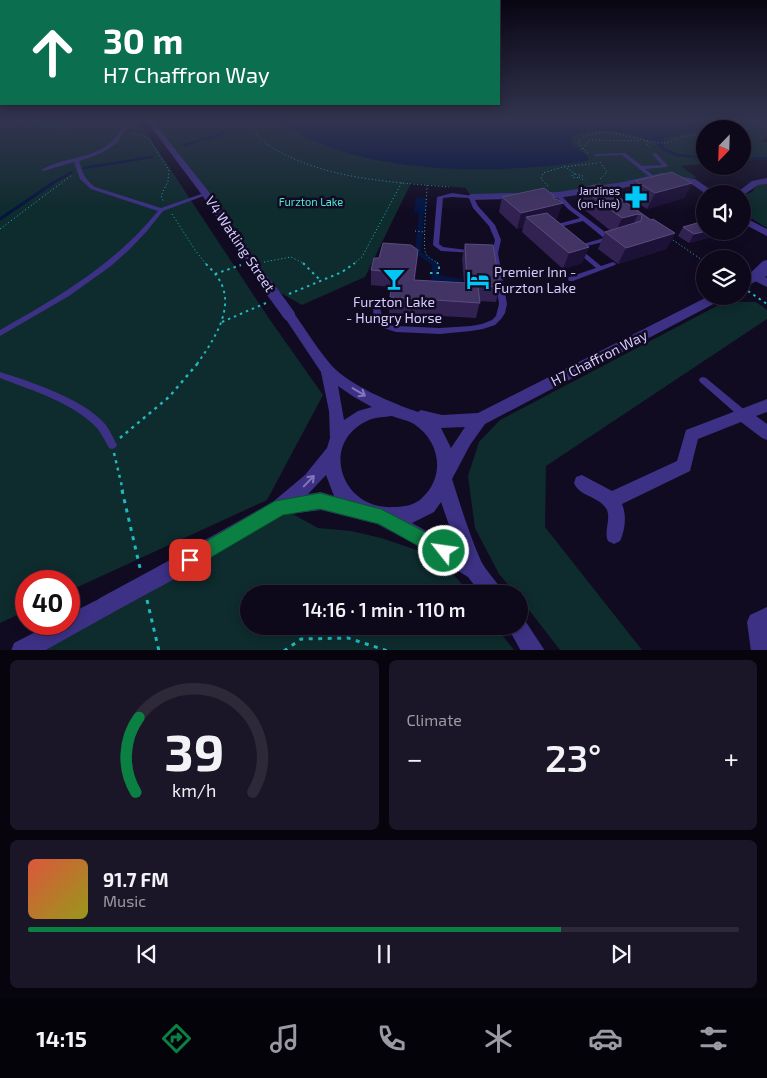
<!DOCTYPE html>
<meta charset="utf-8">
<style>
body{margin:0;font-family:"Exo 2",sans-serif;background:#1b1627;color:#f1f3f6;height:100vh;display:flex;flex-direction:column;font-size:19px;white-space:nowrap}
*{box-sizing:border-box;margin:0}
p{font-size:16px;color:#9a9aa2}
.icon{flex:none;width:28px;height:28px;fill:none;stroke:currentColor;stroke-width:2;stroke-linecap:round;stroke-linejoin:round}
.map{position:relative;height:650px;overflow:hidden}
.panel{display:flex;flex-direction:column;gap:10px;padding:10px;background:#07040e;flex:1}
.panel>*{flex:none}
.hud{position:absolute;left:0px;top:0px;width:500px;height:105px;box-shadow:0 2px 12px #0003,0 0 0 1px #2d2939;background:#0b6e4f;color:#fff;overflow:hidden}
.needle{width:32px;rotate:203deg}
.fabs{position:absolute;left:696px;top:120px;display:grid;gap:10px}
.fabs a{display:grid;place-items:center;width:55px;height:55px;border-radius:50%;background:#0d081a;box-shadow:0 2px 12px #0003,0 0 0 1px #2d2939;font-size:25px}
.speed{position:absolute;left:15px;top:570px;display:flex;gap:10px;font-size:25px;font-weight:700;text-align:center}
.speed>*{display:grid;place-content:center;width:65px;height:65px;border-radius:50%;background:#0d081a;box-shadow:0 2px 12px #0003,0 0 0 1px #2d2939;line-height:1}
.speed .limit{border:8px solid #d22;background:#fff;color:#111}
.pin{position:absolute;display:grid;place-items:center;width:42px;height:42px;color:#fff;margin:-21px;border-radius:10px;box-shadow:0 2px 8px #0006}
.me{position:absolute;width:55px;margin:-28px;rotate:300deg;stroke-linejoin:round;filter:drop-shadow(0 0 4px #0008)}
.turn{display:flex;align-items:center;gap:18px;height:105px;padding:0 20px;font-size:22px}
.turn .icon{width:65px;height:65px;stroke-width:2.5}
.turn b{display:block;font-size:35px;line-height:42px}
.big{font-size:38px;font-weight:600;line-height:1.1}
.panel .tile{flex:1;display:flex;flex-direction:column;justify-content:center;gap:8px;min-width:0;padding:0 18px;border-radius:8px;background:#1b1627}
.panel .dial{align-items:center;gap:0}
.dial svg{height:130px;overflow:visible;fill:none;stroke:#2d2939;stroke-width:7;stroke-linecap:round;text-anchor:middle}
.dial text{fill:#f1f3f6;stroke:none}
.song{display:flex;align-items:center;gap:15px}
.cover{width:60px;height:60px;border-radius:8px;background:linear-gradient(135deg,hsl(10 70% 55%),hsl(60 70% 35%))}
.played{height:5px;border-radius:2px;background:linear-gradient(90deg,#0b8043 75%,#2d2939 75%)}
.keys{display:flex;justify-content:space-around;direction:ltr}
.heat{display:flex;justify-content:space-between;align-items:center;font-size:28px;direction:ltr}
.panel .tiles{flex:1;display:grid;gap:10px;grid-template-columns:1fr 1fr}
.tile:last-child{grid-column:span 2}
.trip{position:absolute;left:240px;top:585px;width:288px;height:50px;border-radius:25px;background:#0d081a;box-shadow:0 2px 12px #0003,0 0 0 1px #2d2939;font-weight:600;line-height:50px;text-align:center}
.tab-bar{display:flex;height:80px;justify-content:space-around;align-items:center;background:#05030a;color:#9a9aa2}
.tab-bar .icon{width:35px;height:35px}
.tab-bar .selected{color:#0b8043}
.tab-bar b{font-size:22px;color:#f1f3f6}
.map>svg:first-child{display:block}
.green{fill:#0e2b2d}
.water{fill:#041542}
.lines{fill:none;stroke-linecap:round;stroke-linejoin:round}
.stream-far1{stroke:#041542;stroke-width:2.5}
.stream{stroke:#041542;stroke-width:3}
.path-far3{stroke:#21b8be;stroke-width:1;stroke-dasharray:1 2.5;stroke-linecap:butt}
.path-far2{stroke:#21b8be;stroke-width:2;stroke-dasharray:2.5 4;stroke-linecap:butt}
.path-far1{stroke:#21b8be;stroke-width:2.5;stroke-dasharray:3 4.5;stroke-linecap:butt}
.path{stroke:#21b8be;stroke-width:3;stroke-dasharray:4 5.5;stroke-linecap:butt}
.service{fill:#3d3186;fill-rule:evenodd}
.minor{fill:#3d3186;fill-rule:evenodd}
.tertiary{fill:#3d3186;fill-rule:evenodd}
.tertiary-bridge-far1{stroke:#3d3186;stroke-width:12}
.tertiary-bridge{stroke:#3d3186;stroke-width:19}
.wall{fill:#312252}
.shaded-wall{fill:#1c1137}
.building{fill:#423465;stroke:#5a4c7d}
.oneway{stroke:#8277bc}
.route{fill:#0b8043;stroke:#07532c}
.labels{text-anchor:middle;stroke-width:5;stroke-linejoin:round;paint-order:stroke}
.far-poi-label{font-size:11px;fill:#d7ccff;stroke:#110b22;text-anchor:end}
.far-park-label{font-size:11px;fill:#4cebd3;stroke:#110b22}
.street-label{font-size:14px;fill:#d7ccff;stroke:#110b22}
.poi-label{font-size:14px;fill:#d7ccff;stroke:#110b22;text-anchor:start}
</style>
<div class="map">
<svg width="767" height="651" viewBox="0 0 767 651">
<rect width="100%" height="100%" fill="#110b22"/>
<path class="green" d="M0,120H138L268,317L323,395L267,500L69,591V581H26V611L0,623Z
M149,120H767V137L760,142H767V159L743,161L742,129H705V164L681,166L697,178H682L558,195L471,197L466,188L411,183L365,277L302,305L268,286L206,194Z
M767,183V228L743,213L742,196L752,192L757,185Z
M732,298L739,302H756L767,310V319L546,466L545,527L642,650H560L519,597V594H516L499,574L475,528L468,476L479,442L500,420Z
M280,507L318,528L351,531L381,538L426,553L439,559L471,594H249V626H495L514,650L22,651Z"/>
<path class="water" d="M277,120H733L717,128L705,129V131L679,134L664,139V147L661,148C657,145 652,141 647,139C629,131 590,126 572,137L571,140C575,149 583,151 589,158L587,161C503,174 396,175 317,142C303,137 290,128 277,120Z
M416,197L426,198V212L424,213L421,252L438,264V275L462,279L463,292L431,290L432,265L415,253L419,213L414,212Z"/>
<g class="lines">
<path class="stream-far1" d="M185,145L224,133
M661,148L677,155L705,158
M742,159L767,158
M84,168L152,157
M51,184L72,172"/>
<path class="stream" d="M0,219L53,183"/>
<path class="path-far3" d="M9,120L38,122L65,130
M241,120C251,130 261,141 273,148C324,179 391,182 449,187
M726,129L744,120
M131,133L148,138L169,170L168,181L161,196L164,202
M645,141L651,149
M583,149L589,140L640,141
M588,153L581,147L578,141C605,121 635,143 664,143C672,142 675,139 682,137C689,135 698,136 705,135
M600,162L607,172L600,179
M564,166L575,174L583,176
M575,174L572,175L573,178L580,177
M579,177L585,181
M427,185C427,197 422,248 426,254C428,258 435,261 439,264
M548,186L541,179L543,173L563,167L598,163
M172,214L195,250L206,264
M0,229L72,175
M415,231L424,232
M670,238L705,262
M264,262L291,257L305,264
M353,264L362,257L402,182"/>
<path class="path-far2" d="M303,263L321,281
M430,273H439V264L437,263
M215,274L241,265
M748,291L767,304
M289,294L342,272L355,263
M222,322L266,303
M197,364C211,344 232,314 223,288C220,278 212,270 205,263"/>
<path class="path-far1" d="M120,438L169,397L198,363
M114,453L123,491"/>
<path class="path" d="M122,490L140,568
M147,600L159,651
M284,651L301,639L348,638L388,651"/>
<path class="service" d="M117,120H121L127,126C117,149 101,154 79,161C82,172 85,180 95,187L161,208L204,193L209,194L163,211L147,231L130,249L111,266L69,296L0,336V330C60,296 114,265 158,211L91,189L80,179L74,162L43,171L41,170C68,154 107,161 123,126Z
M625,153L642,166L662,165L652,154L656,153L668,166L666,167L645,169L654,176V178L652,179L622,155L596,156L594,155L596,154Z
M452,193L473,196L478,206L495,225L501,240L498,253L507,304L505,313L501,319L495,325L483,329L471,331L440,334L396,332L383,328L374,320L373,308L374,306H380L382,319L389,325L396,326L440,328L471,326L482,324L492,320L496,316L499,304L492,253L495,240L489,226L473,208L469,198L452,197L443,198L439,244L443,247L474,251V253L441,251L433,245L437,197Z
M558,193L560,194L572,207L613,238L611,240L579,248L601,266L613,262L615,263L616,264L615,265L573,281H569L568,279L569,277L596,268L576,251V246L604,238L583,221L552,229L550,228V226L580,218L568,209L556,196L555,195Z
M0,372C31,382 84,399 105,424C110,430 113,438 117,445L115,448L112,449L109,448C105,441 102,434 97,428C72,402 33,391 0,378Z
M703,377L706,378L747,412L748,415L747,418L744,419L741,418L700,382L699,380L700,378Z"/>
<path class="minor" d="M662,173L695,179L717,194H706L690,183L662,179L623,188L558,198L471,200L467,197L471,194L558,192L623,182Z
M767,178V184L758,185L742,196V194H735L752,181Z
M742,216L767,229V236L742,223Z
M767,260V269L762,275L767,278V287L755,281L749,285L745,284L743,281L745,278L763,261Z
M767,399V412L756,416L767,424V440L762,438L741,422L698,439L690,471L622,504C627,516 625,530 620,541L614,544L608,541C603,531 613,516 605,507C597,496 579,496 574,483L576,477L582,475L612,491L677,461L686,430Z
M767,607V651H751L747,622L750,615Z"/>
<path class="tertiary" d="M146,120H152L209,192L272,283L274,286L272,289H264L202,195Z
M767,269V276L742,288V279Z
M709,296H725L723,299L485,424L470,445L452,479C461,507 469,534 481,561C487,573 498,581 503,594H481L468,577L422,548L377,524L321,510L282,515L182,575L175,578L168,575L165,568L168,561L274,501L305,475L327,448L330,438L329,411L321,372L283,315L285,312H293C306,330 318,350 332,366C349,385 394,404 418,412L421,410L442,415L478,413ZM338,386L354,397L372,407L358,411L344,420ZM392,416C399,419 408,420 414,424C440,441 446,476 422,498C415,505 404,507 394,507C341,511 318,442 369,420C376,417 385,417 392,416ZM465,427L451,448L441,428ZM326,475L334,496L321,492L308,494ZM441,502L457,548L412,523L434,512Z
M105,596L112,599L115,606L112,613L44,651H11L14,643L51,624H69V614Z
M519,616L524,619L545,651H521L507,626H519Z"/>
<path class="tertiary-bridge-far1" d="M268,286L289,315"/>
<path class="tertiary-bridge" d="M105,606L175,568"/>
</g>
<path class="wall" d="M635,181L692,183L684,198L647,209L628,197Z
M600,184L651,220L653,219L675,233L666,249L618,264L598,249L605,232L611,231L576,203L581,188Z
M502,197L557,219H554L589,247L582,263L563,269L522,232L523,227L517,229L499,212Z
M683,227L712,237L689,243L678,236Z
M465,244L500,287L496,302L480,301L476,318L389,313L390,297L391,287L371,285V270L379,258L418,250L415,280L464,283L462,259Z"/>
<path class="shaded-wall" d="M692,183L684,198L647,209L655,193Z
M563,203L557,219L535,224L526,217L523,227L517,229L521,213Z
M638,214L631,230L615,234L622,218Z
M707,231H715L712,237L689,243L694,234Z
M675,233L666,249L618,264L626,248Z
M589,247L582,263L563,269L569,253Z
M418,250L417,265L413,295L414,280Z"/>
<path class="building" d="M672,172L692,183L655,193L635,181Z
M600,184L651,220L653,219L675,233L626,248L605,232L641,221L642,215L638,214L622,218L581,188Z
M544,188L553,195L554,199H557L563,203L521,213L502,197Z
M547,213L589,247L569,253L526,217Z
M704,221L705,222V231H707L694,234L683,227Z
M383,243L411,245L418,250L414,280L467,283L465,244L493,245L500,287L478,286L480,303L390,297L393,272L371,270L374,258H379Z"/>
<defs><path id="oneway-shaft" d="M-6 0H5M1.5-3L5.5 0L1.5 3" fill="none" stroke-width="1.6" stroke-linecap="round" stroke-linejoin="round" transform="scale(1.25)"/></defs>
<g class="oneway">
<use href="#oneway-shaft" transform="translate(359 392) rotate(31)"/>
<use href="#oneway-shaft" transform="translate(309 481) rotate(-46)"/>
</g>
<linearGradient id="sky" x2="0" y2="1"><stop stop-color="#090613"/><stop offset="0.57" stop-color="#32344f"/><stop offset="1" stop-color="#32344f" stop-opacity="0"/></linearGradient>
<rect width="767" height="211" fill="url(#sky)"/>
<path class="route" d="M320,493L381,509L450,545L453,551L450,557L444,559L438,557L379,524L320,509L283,515L196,566L190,568L184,566L181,560L184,554L275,501Z"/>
<defs>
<symbol id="pharmacy-bare" viewBox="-9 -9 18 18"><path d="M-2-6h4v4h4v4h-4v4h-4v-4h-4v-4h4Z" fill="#00c7f7" stroke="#110b22" stroke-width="2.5" paint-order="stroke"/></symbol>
<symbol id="bar-bare" viewBox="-9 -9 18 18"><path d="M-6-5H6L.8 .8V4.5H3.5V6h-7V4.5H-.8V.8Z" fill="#00c7f7" stroke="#110b22" stroke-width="2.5" paint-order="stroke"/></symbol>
<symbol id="hotel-bare" viewBox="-9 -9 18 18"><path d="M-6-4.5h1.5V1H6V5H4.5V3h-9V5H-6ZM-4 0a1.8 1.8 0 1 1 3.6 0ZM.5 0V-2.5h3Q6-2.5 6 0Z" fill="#00c7f7" stroke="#110b22" stroke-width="2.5" paint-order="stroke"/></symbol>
</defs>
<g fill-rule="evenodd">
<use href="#pharmacy-bare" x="620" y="181" width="32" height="32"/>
<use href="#bar-bare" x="378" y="263" width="32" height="32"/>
<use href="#hotel-bare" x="462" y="264" width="32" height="32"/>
</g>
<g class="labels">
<g class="far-poi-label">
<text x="620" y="195">Jardines<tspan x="620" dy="13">(on-line)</tspan></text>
</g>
<g class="far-park-label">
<text x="311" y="206">Furzton Lake</text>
</g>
<g class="street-label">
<text transform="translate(240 244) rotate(56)" y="5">V4 Watling Street</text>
<text transform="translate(599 358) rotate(-27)" y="5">H7 Chaffron Way</text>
</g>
<g class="poi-label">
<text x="494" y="277">Premier Inn -<tspan x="494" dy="16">Furzton Lake</tspan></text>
<text x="394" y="307" text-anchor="middle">Furzton Lake<tspan x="394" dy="16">- Hungry Horse</tspan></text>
</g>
</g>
</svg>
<div class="fabs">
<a><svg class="needle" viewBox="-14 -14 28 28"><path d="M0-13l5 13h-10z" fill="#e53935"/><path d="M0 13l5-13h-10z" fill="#9a9aa2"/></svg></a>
<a><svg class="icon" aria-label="sound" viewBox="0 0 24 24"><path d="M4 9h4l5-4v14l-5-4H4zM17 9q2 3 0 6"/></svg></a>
<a><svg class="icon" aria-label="layers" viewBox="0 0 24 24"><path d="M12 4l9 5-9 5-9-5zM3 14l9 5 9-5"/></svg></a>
</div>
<div class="speed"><div class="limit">40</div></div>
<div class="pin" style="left:190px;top:560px;background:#d93025"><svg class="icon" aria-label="arrive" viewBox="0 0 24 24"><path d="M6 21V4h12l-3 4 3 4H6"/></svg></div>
<svg class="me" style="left:444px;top:551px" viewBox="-20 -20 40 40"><circle r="17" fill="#0b8043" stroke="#fff" stroke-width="3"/><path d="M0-11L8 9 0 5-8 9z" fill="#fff"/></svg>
<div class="trip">14:16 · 1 min · 110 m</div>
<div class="hud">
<div class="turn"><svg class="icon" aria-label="ahead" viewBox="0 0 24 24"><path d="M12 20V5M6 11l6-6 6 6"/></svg><div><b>30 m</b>H7 Chaffron Way</div></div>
</div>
</div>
<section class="panel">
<div class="tiles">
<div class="tile dial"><svg viewBox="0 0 100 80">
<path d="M14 69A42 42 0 1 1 86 69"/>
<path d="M14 69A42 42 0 0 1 16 23" stroke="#0b8043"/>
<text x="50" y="56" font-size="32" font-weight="700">39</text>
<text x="50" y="72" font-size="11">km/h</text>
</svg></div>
<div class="tile"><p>Climate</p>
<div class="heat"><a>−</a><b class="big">23°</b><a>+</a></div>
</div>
<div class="tile">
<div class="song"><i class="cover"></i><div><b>91.7 FM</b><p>Music</p></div></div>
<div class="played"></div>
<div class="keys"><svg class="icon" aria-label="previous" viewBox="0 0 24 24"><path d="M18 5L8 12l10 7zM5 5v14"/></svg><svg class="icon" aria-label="pause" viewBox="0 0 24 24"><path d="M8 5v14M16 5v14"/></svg><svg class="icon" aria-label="next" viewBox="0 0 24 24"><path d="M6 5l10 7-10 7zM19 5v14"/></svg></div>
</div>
</div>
</section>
<nav class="tab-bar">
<b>14:15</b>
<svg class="icon selected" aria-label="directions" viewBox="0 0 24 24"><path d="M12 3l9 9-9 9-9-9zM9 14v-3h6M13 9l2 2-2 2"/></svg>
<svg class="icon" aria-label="music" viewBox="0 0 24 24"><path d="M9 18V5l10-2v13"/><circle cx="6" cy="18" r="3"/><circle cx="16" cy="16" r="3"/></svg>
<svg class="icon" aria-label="phone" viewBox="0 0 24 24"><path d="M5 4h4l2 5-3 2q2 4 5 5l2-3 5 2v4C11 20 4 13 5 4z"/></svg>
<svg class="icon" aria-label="climate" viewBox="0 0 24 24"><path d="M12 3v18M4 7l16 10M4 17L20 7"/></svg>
<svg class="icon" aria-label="car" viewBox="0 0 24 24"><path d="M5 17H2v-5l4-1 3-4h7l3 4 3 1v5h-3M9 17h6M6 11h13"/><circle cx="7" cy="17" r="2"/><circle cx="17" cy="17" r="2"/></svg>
<svg class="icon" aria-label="filters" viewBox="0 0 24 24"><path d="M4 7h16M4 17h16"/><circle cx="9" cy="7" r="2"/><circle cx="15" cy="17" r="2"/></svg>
</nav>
